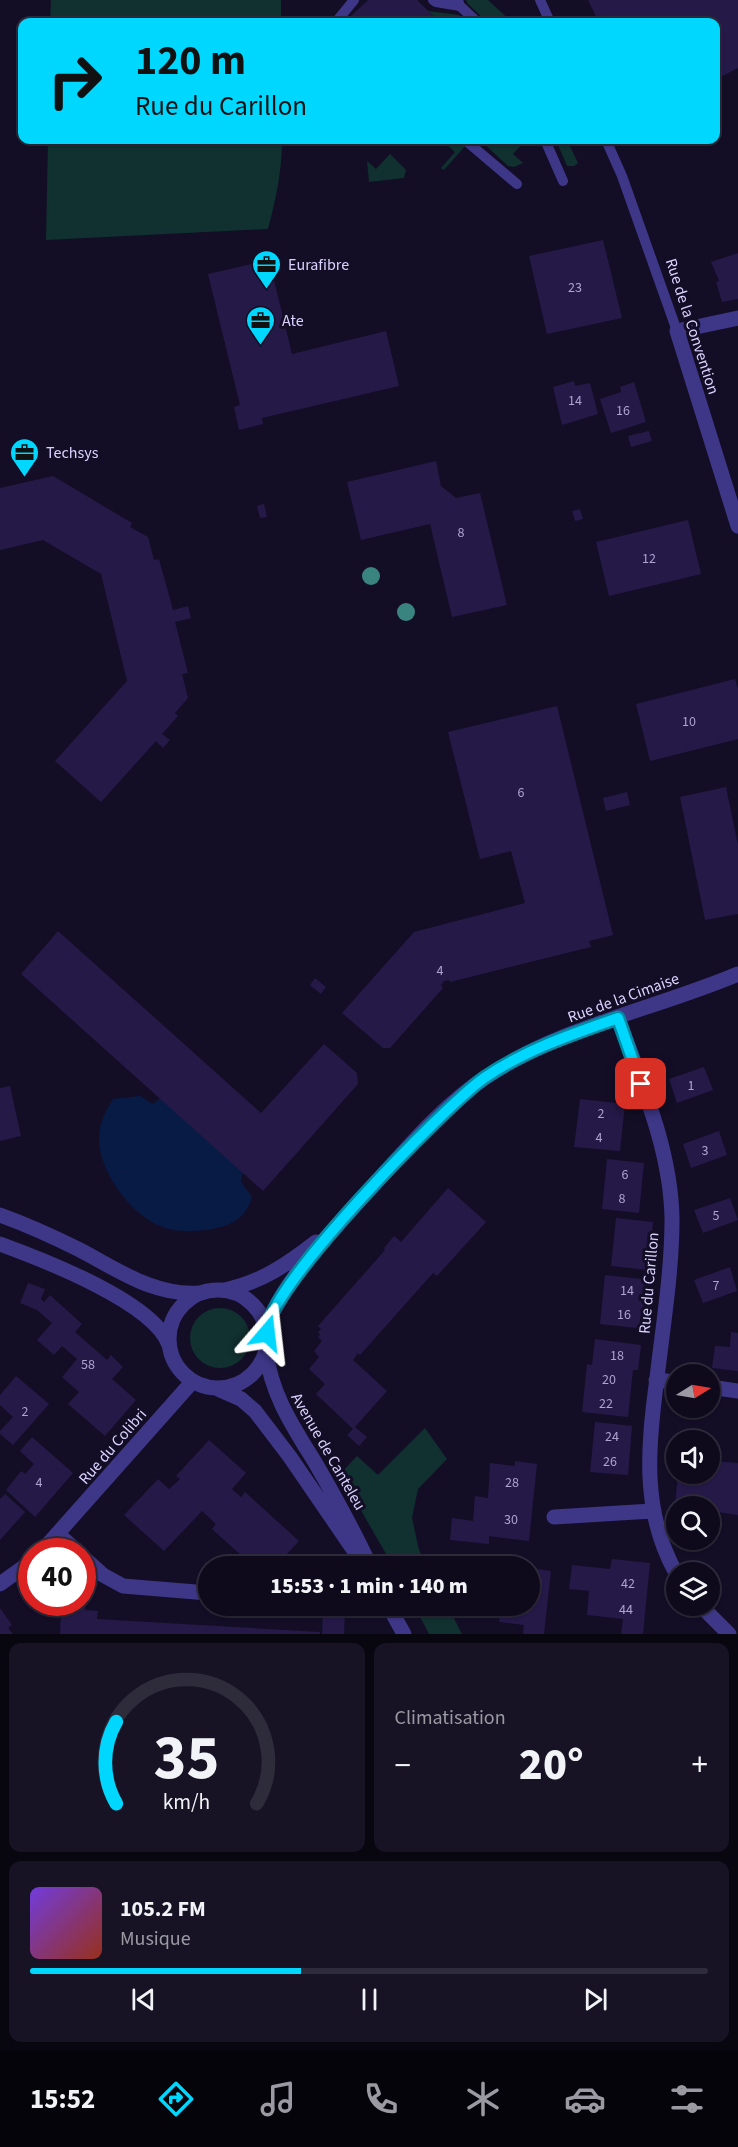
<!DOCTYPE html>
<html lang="fr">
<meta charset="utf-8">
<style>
body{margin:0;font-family:"Source Sans 3",sans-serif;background:#171325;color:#f1f3f6;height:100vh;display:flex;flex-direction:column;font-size:22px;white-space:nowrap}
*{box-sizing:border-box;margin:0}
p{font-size:20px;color:#9b9aa3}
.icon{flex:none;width:33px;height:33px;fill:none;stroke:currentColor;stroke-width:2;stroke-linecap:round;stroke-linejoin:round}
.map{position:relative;height:1634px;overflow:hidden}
.side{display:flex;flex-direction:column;gap:9px;padding:9px;background:#08060f;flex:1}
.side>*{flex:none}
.guide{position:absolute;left:18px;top:18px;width:702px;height:126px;border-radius:12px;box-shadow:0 2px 4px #0004,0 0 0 2px #2e2b3b;background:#00d7fe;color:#111;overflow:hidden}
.needle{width:39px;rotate:79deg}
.fabs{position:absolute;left:666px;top:1364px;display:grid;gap:12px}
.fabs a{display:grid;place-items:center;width:54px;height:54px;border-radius:50%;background:#0e0a1c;box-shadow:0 2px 4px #0004,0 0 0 2px #2e2b3b;font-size:30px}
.speed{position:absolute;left:18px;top:1538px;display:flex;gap:12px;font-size:30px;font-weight:700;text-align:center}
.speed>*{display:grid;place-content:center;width:78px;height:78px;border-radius:50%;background:#0e0a1c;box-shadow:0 2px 4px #0004,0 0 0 2px #2e2b3b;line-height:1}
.speed .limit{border:9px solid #d22;background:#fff;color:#111}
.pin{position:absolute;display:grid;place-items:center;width:51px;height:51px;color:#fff;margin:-26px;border-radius:12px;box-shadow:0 3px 9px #0006}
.me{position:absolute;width:66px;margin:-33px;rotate:17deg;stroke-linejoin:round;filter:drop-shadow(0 0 4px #0008)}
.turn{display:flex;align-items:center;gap:21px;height:126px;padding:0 18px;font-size:27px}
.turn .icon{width:78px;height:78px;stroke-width:2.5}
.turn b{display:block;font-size:42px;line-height:51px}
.big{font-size:45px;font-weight:800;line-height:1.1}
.side .widget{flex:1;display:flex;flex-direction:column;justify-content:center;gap:9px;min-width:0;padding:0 21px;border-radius:12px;background:#171325}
.side .dial{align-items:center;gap:0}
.dial svg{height:156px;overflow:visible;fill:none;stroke:#2e2b3b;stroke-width:7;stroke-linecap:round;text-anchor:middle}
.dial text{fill:#f1f3f6;stroke:none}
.song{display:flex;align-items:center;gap:18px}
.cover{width:72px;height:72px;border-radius:9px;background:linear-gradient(135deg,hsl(260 70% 55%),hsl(10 70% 35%))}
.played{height:6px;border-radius:3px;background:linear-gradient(90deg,#00d7fe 40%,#2e2b3b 40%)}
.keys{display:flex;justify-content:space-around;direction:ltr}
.heat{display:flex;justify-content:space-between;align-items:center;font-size:33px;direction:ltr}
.side .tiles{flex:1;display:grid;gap:9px;grid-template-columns:1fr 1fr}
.widget:last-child{grid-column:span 2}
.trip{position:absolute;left:198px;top:1556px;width:342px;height:60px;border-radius:30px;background:#0e0a1c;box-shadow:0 2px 4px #0004,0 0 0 2px #2e2b3b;font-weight:800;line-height:60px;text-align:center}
.tabs{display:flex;height:96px;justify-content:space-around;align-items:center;background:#06040b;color:#9b9aa3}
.tabs .icon{width:42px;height:42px}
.tabs .current{color:#00d7fe}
.tabs b{font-size:27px;color:#f1f3f6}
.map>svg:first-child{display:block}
.green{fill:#113030}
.water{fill:#081b45}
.building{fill:#251948}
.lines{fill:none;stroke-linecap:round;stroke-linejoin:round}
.service{stroke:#3e3787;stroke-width:10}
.minor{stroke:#3e3787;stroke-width:15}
.tertiary{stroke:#3e3787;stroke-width:15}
.tree{fill:#3a8480}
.route-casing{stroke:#008ca5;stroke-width:15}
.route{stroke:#00d7fe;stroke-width:10}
.labels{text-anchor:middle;stroke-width:6;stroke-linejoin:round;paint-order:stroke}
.number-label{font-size:14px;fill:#ada4d1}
.poi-label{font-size:16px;fill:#dad3ff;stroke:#130e26;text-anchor:start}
.street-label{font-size:16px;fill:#dad3ff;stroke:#130e26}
</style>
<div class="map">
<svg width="738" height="1634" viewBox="0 0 738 1634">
<rect width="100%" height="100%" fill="#130e26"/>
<path class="green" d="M51,0H281V22H50Z
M466,0H488L512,22H487L468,4Z
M428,11L459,15L467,22H440Z
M48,140H282C282,171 276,199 268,229L46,240Z
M441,140H461L466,145L444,170L441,168L455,152Z
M483,140H492L495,144L500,140H526L513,154L523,163L514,167L508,166L481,141Z
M556,140H567L578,163L574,166H567Z
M390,154L406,170L404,178L369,182L367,161L376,169Z
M190 1338a30 30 0 1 1 60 0a30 30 0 1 1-60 0Z
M425,1428L447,1459L418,1489L412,1518L419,1550L427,1566H393L340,1474L357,1456L378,1475Z
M414,1605H447L462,1634H429Z"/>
<path class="water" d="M140,1096L153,1104L160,1098L243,1172L241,1182L252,1197C247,1217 231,1226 212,1229C194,1232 175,1233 158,1225C129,1212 98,1170 99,1137C99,1124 106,1110 113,1099Z"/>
<path class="building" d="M368,0H417L440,22H358L351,16Z
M588,0H738V68L716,79V22H599Z
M603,240L622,318L547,334L529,256Z
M738,253V299L722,302L716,282L719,281L711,262Z
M269,260L292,354L386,331L399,386L262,418L263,424L239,430L234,407L240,405L208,274Z
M574,381L575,386L590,383L598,414L562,425L553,387Z
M634,382L646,422L611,433L600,399L621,392L620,387Z
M649,431L652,441L631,447L628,436Z
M436,461L441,486L456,498L480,493L507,605L452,617L430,524L361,540L347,482Z
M53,476L132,523L130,527L148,537L154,560L159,559L173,610L188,606L191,618L175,622L188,673L182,674L188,698L175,713L178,716L162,734L170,740L163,748L156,741L101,802L55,761L127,681L101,574L43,540L0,550V488Z
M264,504L267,517L260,518L257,506Z
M580,509L583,519L575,521L572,511Z
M688,520L701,574L609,596L596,542Z
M735,679L738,689V739L650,761L636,704Z
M557,706L613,935L589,941L591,947L450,982L449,980L444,981L441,985L443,988L390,1048H383L342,1013L414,932L525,903L511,851L480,859L448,732Z
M726,787L738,845V914L705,920L680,797Z
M627,792L630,805L606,811L603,798Z
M58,931L261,1113L324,1044L357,1073L358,1084L263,1191L21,974Z
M315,978L326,987L321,994L310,985Z
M704,1067L713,1090L677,1103L669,1079Z
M10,1086L21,1136L0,1141V1088Z
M580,1099L625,1104L620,1151L574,1147Z
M719,1131L727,1155L691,1168L683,1144Z
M607,1159L644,1163L639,1213L602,1209Z
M448,1188L486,1222L437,1276L433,1273L360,1355L358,1353L353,1360L387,1391L355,1427L367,1437L359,1446L347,1435L353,1429L316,1394L325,1384L309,1369L319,1357L314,1351L322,1341L318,1337L320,1335L318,1332L321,1329L318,1326L385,1250L384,1248L394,1236L401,1242Z
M730,1198L738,1220L703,1233L694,1210Z
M616,1218L653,1222L648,1270L611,1266Z
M730,1267L737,1291L703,1303L694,1280Z
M605,1275L651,1280L646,1329L600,1324Z
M28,1283L45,1289L41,1299L44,1302L50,1295L82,1324L75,1332L107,1360L111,1355L123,1367L112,1379L136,1400L105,1436L68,1404L79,1392L62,1377L77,1359L62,1346L54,1355L37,1340L52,1323L37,1310L20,1303Z
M731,1332L738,1333V1371L712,1368L715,1346L730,1347Z
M595,1339L641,1345L638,1370H633L628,1417L582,1412L587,1364L592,1365Z
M16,1376L49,1404L13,1445L0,1434V1431L13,1417L0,1405V1395Z
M595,1422L632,1426L628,1475L590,1472Z
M32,1437L73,1473L35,1517L6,1490L21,1471L25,1474L34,1464L20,1451Z
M209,1440L246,1473L232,1489L241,1497L245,1492L299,1541L276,1566H253L212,1529L216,1524L202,1511L164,1551L124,1515L158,1479L169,1489L180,1479L176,1476Z
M515,1461L537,1464L529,1541L489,1536V1544L450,1540L452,1518L473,1521L475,1496L488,1498L490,1463L515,1466Z
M710,1461L738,1463V1515L710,1511V1506H675L678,1473H710Z
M5,1494L25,1512L0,1540V1499Z
M474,1556L513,1561L512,1566H473Z
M612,1559L650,1563L643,1634H621L623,1619L587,1615L589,1591L569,1589L572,1565L610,1569Z
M530,1568L551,1571L544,1634H523L524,1625L499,1622L501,1605H530Z
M42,1602L85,1603V1610L98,1611L97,1619L320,1632V1634H60L61,1613L42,1612Z
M0,1608L12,1625L8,1628L13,1634H0Z
M323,1608L345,1610L344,1634H322Z"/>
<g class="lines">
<path class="service" d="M433,0L436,2L460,6
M458,0L460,6L477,22
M540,0L550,22
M336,22L354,0
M465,140L517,184
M545,140L563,181
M606,140L622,176L677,331"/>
<path class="minor" d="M738,318L677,331L738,526
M618,1018C641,1083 671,1149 672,1219C672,1272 663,1325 657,1378C648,1445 641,1511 676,1573
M656,1380L676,1382
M710,1387L738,1391
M554,1517L652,1511
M58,1534L77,1551
M42,1551L193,1381
M82,1556L103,1575L123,1586L208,1593
M0,1584L32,1561
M700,1605L729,1634"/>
<path class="tertiary" d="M0,1215C28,1225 54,1237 80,1250C118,1270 154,1296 199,1293
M0,1244C41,1259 154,1302 169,1345
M169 1339a49 49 0 1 1 98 0a49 49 0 1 1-98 0Z
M224,1290C260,1283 288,1264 316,1242
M266,1329C281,1284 325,1239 356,1204C397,1161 436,1110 486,1077C562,1026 655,1009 738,974
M266,1351C271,1395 294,1428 316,1464C335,1497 354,1531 370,1566
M218,1389L241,1399L255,1411L290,1457L353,1549
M388,1605L404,1634"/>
</g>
<g class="tree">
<circle cx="371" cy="576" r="9"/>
<circle cx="406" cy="612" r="9"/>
</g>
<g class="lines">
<defs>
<path id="route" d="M267,1333C261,1293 446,1105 484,1078C525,1050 572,1034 618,1018L641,1084"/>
</defs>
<use href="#route" class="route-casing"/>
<use href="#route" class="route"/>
</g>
<defs>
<symbol id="office-pin" viewBox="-11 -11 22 30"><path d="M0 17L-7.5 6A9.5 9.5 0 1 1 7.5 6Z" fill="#00d7fe" stroke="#130e26"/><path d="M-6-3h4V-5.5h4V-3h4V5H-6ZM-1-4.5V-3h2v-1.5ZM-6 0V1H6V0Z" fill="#111"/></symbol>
</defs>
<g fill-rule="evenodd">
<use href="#office-pin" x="250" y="248" width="33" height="45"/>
<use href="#office-pin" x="244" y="304" width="33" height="45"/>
<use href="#office-pin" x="8" y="436" width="33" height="45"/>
</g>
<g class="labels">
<g class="number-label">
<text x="575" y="292">23</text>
<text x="575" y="405">14</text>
<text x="623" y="415">16</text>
<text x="461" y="537">8</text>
<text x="649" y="563">12</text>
<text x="689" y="726">10</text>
<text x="521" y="797">6</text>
<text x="440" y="975">4</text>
<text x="691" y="1090">1</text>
<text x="601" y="1118">2</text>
<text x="599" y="1142">4</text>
<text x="705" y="1155">3</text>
<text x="625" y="1179">6</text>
<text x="622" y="1203">8</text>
<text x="716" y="1220">5</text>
<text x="716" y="1290">7</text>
<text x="627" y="1295">14</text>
<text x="624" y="1319">16</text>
<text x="617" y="1360">18</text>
<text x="88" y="1369">58</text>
<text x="609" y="1384">20</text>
<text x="606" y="1408">22</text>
<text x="25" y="1416">2</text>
<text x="612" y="1441">24</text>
<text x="610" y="1466">26</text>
<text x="39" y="1487">4</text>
<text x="512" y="1487">28</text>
<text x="511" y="1524">30</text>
<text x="628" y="1588">42</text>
<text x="626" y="1614">44</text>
</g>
<g class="poi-label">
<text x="288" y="270">Eurafibre</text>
<text x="282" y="326">Ate</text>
<text x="46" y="458">Techsys</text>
</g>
<g class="street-label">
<text transform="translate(693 326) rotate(72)" y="6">Rue de la Convention</text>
<text transform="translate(623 997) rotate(-20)" y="6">Rue de la Cimaise</text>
<text transform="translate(648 1283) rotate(-85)" y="6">Rue du Carillon</text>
<text transform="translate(112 1446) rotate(-49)" y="6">Rue du Colibri</text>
<text transform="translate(329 1451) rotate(60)" y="6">Avenue de Canteleu</text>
</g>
</g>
</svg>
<div class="fabs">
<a><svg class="needle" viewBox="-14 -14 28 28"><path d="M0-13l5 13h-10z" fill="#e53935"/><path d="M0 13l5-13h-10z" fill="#9b9aa3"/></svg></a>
<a><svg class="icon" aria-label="sound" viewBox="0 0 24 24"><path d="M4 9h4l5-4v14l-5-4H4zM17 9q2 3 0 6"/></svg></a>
<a><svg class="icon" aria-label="search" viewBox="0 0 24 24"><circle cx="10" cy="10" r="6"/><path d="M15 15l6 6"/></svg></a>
<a><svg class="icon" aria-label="layers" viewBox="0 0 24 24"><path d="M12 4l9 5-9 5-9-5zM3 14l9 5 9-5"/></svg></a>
</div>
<div class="speed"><div class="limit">40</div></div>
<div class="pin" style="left:641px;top:1084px;background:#d93025"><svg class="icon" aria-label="arrive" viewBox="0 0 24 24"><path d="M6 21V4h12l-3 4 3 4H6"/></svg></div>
<svg class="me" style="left:267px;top:1333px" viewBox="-20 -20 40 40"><path d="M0-17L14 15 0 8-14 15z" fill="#00d7fe" stroke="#fff" stroke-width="4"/></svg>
<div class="trip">15:53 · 1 min · 140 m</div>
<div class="guide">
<div class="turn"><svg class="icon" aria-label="right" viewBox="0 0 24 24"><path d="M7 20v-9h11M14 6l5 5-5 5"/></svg><div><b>120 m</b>Rue du Carillon</div></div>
</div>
</div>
<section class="side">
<div class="tiles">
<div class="widget dial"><svg viewBox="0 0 100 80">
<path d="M14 69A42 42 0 1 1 86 69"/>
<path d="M14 69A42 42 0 0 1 14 27" stroke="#00d7fe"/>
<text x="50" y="56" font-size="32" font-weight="700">35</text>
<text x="50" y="72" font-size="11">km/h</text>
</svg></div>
<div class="widget"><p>Climatisation</p>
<div class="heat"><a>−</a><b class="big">20°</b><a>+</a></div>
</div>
<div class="widget">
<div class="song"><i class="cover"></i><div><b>105.2 FM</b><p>Musique</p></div></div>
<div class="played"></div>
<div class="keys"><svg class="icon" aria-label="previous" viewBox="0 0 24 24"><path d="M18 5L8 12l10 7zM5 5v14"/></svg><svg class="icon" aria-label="pause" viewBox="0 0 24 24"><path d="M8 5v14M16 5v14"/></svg><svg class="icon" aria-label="next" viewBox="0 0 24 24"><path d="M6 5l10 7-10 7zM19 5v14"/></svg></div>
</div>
</div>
</section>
<nav class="tabs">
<b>15:52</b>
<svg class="icon current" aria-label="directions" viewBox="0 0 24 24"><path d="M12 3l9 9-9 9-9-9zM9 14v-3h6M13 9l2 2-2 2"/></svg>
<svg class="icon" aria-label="music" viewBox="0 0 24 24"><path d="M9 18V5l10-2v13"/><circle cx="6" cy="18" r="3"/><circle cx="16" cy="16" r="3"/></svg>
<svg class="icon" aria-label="phone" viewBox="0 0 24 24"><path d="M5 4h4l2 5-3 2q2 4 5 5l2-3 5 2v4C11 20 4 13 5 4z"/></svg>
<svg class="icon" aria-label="climate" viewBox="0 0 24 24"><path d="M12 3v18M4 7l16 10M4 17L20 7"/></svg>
<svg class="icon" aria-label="car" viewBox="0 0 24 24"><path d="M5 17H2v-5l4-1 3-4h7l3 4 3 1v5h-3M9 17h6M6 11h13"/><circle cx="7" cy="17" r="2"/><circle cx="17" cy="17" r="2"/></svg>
<svg class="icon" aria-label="filters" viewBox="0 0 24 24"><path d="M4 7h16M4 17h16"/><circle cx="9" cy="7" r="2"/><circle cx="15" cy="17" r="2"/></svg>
</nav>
